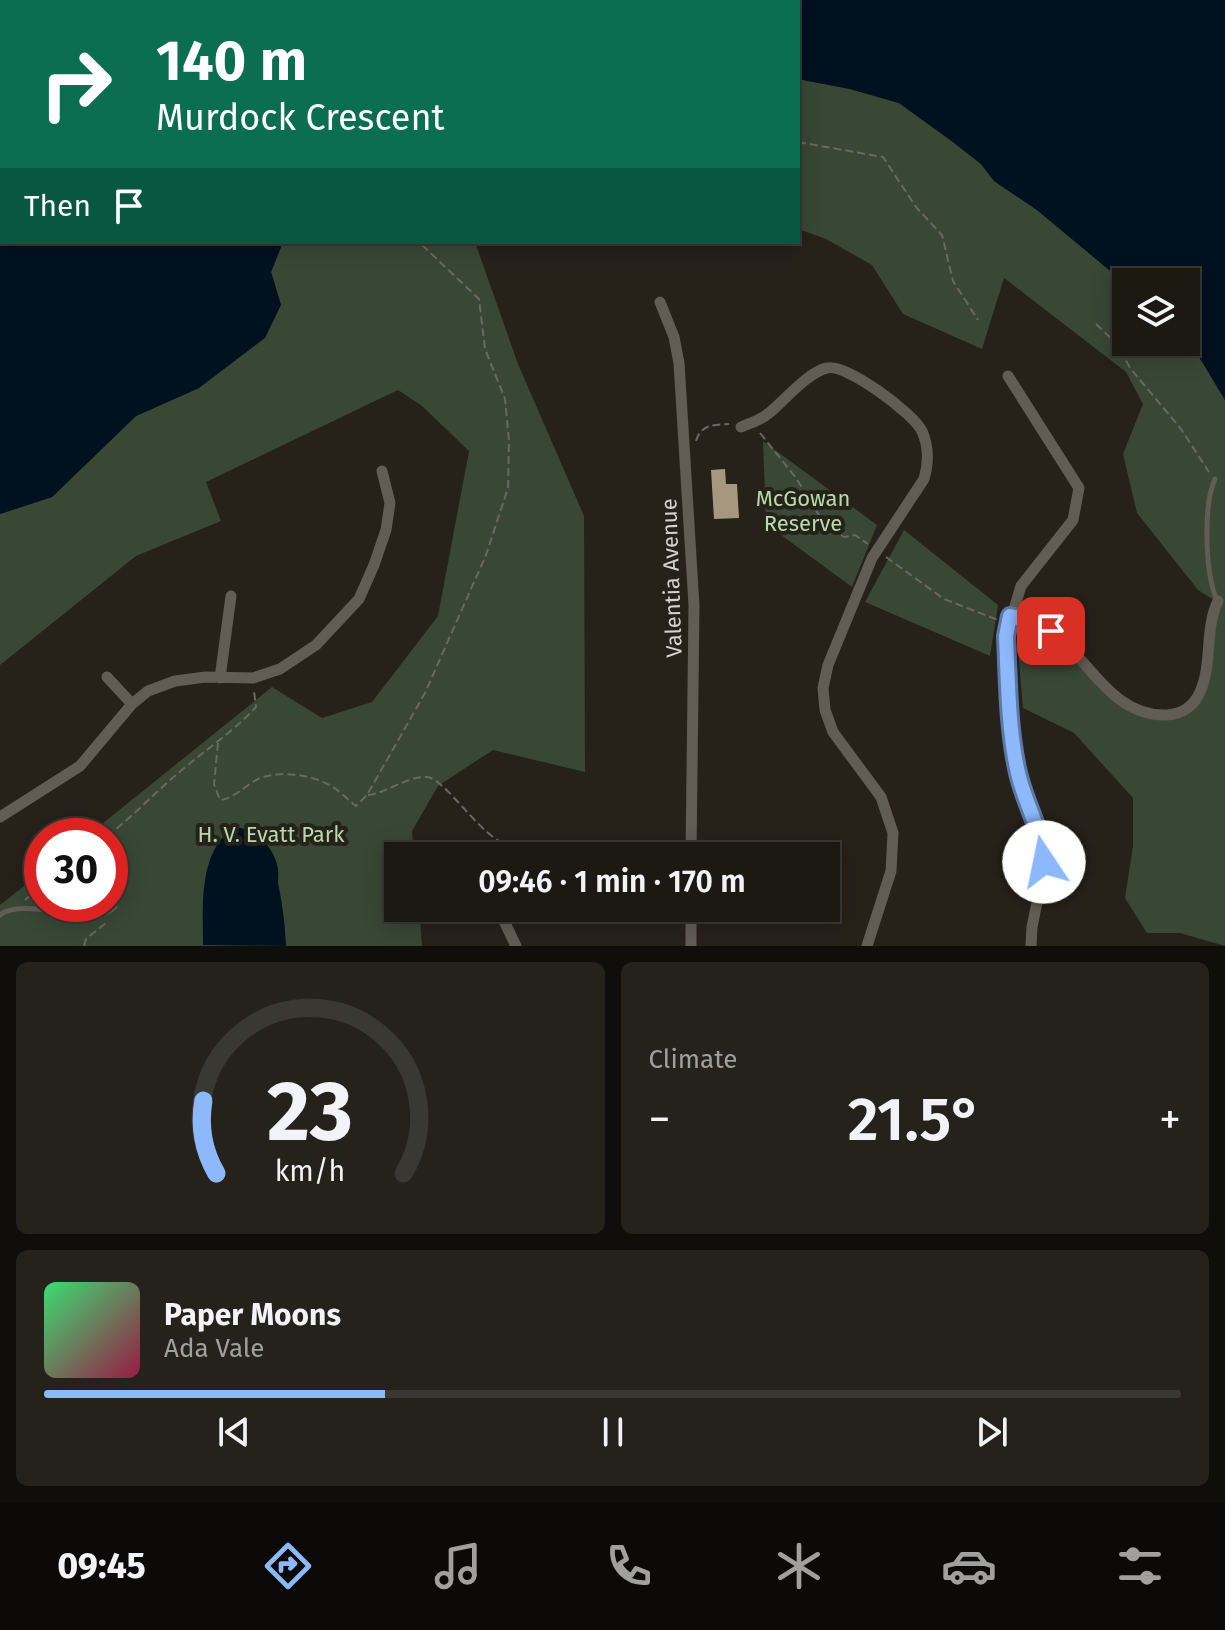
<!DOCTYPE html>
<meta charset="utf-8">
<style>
body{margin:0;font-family:"Fira Sans",sans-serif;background:#25221c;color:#f1f3f6;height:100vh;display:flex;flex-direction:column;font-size:30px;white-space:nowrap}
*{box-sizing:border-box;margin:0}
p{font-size:26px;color:#a0a0a0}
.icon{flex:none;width:44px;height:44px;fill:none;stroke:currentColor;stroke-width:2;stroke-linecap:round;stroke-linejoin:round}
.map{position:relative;height:946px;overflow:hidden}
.panel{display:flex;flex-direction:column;gap:16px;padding:16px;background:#0f0e0a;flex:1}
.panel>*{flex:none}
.top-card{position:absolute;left:0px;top:0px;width:800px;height:244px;box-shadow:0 4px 20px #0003,0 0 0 2px #3a3833;background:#0b6e4f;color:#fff;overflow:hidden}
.controls{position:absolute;left:1112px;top:268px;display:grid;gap:16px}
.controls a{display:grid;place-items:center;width:88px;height:88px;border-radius:0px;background:#1c1913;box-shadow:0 4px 20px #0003,0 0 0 2px #3a3833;font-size:40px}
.speed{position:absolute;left:24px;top:818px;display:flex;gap:16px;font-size:40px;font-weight:700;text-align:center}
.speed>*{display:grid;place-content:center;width:104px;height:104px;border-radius:50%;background:#1c1913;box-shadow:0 4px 20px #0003,0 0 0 2px #3a3833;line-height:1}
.speed .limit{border:12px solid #d22;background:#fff;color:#111}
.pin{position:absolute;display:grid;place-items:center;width:68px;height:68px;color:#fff;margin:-34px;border-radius:16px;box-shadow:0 4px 12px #0006}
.me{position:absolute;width:88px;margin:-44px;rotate:349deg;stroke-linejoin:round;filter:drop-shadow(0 0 6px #0008)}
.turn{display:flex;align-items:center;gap:28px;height:168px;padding:0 24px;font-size:36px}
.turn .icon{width:104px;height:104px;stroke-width:2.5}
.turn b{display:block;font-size:56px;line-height:68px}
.then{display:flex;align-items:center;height:76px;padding:0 24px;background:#0003;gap:16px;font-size:30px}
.big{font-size:60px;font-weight:600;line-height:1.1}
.panel .widget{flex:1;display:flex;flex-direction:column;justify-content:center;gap:12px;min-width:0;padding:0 28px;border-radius:12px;background:#25221c}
.panel .dial{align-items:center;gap:0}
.dial svg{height:208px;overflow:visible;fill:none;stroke:#3a3833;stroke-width:7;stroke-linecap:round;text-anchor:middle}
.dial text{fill:#f1f3f6;stroke:none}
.song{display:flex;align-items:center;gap:24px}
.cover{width:96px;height:96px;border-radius:12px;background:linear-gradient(135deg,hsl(140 70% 55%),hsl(340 70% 35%))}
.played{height:8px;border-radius:4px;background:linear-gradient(90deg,#8db9fc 30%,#3a3833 30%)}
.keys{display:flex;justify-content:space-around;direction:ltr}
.heat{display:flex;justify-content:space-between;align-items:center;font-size:44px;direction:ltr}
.panel .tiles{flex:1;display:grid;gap:16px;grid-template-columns:1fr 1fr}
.widget:last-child{grid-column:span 2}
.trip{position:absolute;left:384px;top:842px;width:456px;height:80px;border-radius:0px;background:#1c1913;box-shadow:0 4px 20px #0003,0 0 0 2px #3a3833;font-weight:600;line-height:80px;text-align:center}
.menu{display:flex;height:128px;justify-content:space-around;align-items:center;background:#0b0a08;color:#a0a0a0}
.menu .icon{width:56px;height:56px}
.menu .current{color:#8db9fc}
.menu b{font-size:36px;color:#f1f3f6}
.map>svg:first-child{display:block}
.green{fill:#384835}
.water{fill:#001120}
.building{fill:#a6987e}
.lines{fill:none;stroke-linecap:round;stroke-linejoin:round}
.path{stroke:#6c6761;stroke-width:2;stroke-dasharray:8 4;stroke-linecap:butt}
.service{stroke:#625d54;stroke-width:5}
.minor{stroke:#625d54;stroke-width:11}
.route-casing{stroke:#5c78a4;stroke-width:20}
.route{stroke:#8db9fc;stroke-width:14}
.labels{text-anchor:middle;stroke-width:8;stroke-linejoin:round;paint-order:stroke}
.park-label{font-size:22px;fill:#b6daaf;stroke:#262119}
.street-label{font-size:22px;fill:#d6d3ce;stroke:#262119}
</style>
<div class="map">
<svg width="1225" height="946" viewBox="0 0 1225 946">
<rect width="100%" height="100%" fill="#262119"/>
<path class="green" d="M798,79L850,89L899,103L953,142L981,164L994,181L1037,210L1126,284V342H1186V335L1225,400V946L1180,933H1147L1125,898L1133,846V798L1074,733L1023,708L1017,637L1022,633L1010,616L1042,626L1112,693L1161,715L1195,701L1217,602L1198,590L1137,513L1123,454L1143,404L1126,372L1004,278L982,349L903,314L872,265L826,239L798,229Z
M283,242H475L518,364L584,516L585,772L493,750L438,786L412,831L414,856H398V908H419L422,946H0V905L42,872V904H110V836H87L272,687L322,718L372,702L438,616L469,451L422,406L398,390L206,482L221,521L136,556L0,665V514L52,497L136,416L199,388L281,305L271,272Z
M763,441L877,525L852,587L766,524Z
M904,530L998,605L990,656L865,602Z"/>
<path class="water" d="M0,0H324L2,2V242H283L271,272L281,305L265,338L199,388L136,416L52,497L0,514Z
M614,0H1225V400L1186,335V282L1126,284L1037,210L994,181L981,164L953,142L899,103L850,89L798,79V2Z
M235,827C256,829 275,848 278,869C279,876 277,882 279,888C283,908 285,926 286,946L203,945C203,906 198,850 235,827Z"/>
<path class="building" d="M725,469L726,484H737L739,518L714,519L711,470Z"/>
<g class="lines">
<path class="path" d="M798,142L883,157L916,207L942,235L953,281L978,320
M1096,324L1118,345L1130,368L1181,429L1209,472
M760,433L796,478L825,525L844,537L855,535L868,544
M696,441C701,424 714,425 729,424
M886,557L944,599L998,620
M218,743L214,784L220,800C235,798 244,786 258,779C279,770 311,774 331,786C340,791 348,800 356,806L367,795L425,693L486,555L508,488L509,441L505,399L485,349L479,299L419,242
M368,795C387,793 407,776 427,777C445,778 483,840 507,844
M107,836C134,816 157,790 183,769C208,748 234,731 256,707L254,691
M25,900L42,885
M84,946L86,939L107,922"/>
<path class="service" d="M1215,479C1203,505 1205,574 1217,600
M63,911L78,904
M0,915C25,895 96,930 115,907L113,898L110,897"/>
<path class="minor" d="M660,302L674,337L679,363L694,605L691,856
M1008,376L1079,488L1073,520L1021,586L1006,636L1015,758L1024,794L1039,832L1043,852V873L1032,927L1031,946
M741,427C751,423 761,420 769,413C784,401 808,372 827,368C846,363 913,413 922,431C929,447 929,462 924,479L872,558L828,665L823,688L825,710L833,732L881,797L893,833L891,871L867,946
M1010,616C1025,619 1038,622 1051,631C1089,658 1111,717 1167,715C1182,714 1194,706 1200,692C1213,663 1204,630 1218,601
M107,677L132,704
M220,678L231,596
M0,817L80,766L132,704L148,691L175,681L206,677L253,678L280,669L316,645L359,599L374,565L386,530L390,503L382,471
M514,856L518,846
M502,908L504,921L516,946
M691,946V908"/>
</g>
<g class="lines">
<defs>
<path id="route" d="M1044,862C1042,830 1025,804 1018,773C1008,729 1008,680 1006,636L1010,616L1033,621L1051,631"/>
</defs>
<use href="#route" class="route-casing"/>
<use href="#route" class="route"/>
</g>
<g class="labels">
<g class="park-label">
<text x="803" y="506">McGowan<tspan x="803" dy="25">Reserve</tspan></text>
<text x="271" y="842">H. V. Evatt Park</text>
</g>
<g class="street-label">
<text transform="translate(671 578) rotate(-92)" y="8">Valentia Avenue</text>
</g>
</g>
</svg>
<div class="controls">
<a><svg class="icon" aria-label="layers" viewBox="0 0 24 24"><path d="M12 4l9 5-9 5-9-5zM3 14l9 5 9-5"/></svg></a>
</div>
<div class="speed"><div class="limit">30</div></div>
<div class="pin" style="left:1051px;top:631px;background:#d93025"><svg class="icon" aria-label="arrive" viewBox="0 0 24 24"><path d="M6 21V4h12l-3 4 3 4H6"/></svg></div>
<svg class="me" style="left:1044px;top:862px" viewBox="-20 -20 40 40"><circle r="19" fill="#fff"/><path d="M0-13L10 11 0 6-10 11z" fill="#8db9fc"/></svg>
<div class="trip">09:46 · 1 min · 170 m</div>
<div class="top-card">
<div class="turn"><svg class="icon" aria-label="right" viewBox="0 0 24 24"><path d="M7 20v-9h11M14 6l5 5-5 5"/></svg><div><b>140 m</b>Murdock Crescent</div></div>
<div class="then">Then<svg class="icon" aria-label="arrive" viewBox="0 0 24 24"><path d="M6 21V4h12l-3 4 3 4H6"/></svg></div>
</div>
</div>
<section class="panel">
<div class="tiles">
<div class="widget dial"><svg viewBox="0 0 100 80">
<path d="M14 69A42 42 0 1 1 86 69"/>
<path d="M14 69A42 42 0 0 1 9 41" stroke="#8db9fc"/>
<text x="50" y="56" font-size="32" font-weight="700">23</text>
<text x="50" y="72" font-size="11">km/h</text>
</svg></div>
<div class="widget"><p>Climate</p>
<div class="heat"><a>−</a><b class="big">21.5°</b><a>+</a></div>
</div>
<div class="widget">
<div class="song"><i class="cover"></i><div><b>Paper Moons</b><p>Ada Vale</p></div></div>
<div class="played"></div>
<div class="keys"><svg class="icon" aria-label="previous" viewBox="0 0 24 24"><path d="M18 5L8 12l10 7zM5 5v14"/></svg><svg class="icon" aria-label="pause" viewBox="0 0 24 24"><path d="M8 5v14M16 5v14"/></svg><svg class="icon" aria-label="next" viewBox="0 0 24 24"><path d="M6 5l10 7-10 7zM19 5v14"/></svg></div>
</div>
</div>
</section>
<nav class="menu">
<b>09:45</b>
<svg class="icon current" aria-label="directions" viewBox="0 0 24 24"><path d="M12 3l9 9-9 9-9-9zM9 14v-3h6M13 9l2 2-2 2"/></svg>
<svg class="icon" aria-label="music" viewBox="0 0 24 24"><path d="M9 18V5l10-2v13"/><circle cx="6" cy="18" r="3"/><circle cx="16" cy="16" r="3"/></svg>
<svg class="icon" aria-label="phone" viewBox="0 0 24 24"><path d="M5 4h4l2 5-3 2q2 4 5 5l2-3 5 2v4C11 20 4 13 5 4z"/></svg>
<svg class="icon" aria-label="climate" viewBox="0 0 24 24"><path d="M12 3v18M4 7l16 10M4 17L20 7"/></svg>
<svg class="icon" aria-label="car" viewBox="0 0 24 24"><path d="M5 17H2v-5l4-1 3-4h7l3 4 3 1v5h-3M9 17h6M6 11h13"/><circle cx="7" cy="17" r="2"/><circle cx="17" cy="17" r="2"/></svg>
<svg class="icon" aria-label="filters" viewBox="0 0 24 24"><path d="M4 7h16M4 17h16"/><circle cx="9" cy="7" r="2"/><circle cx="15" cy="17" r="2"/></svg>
</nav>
